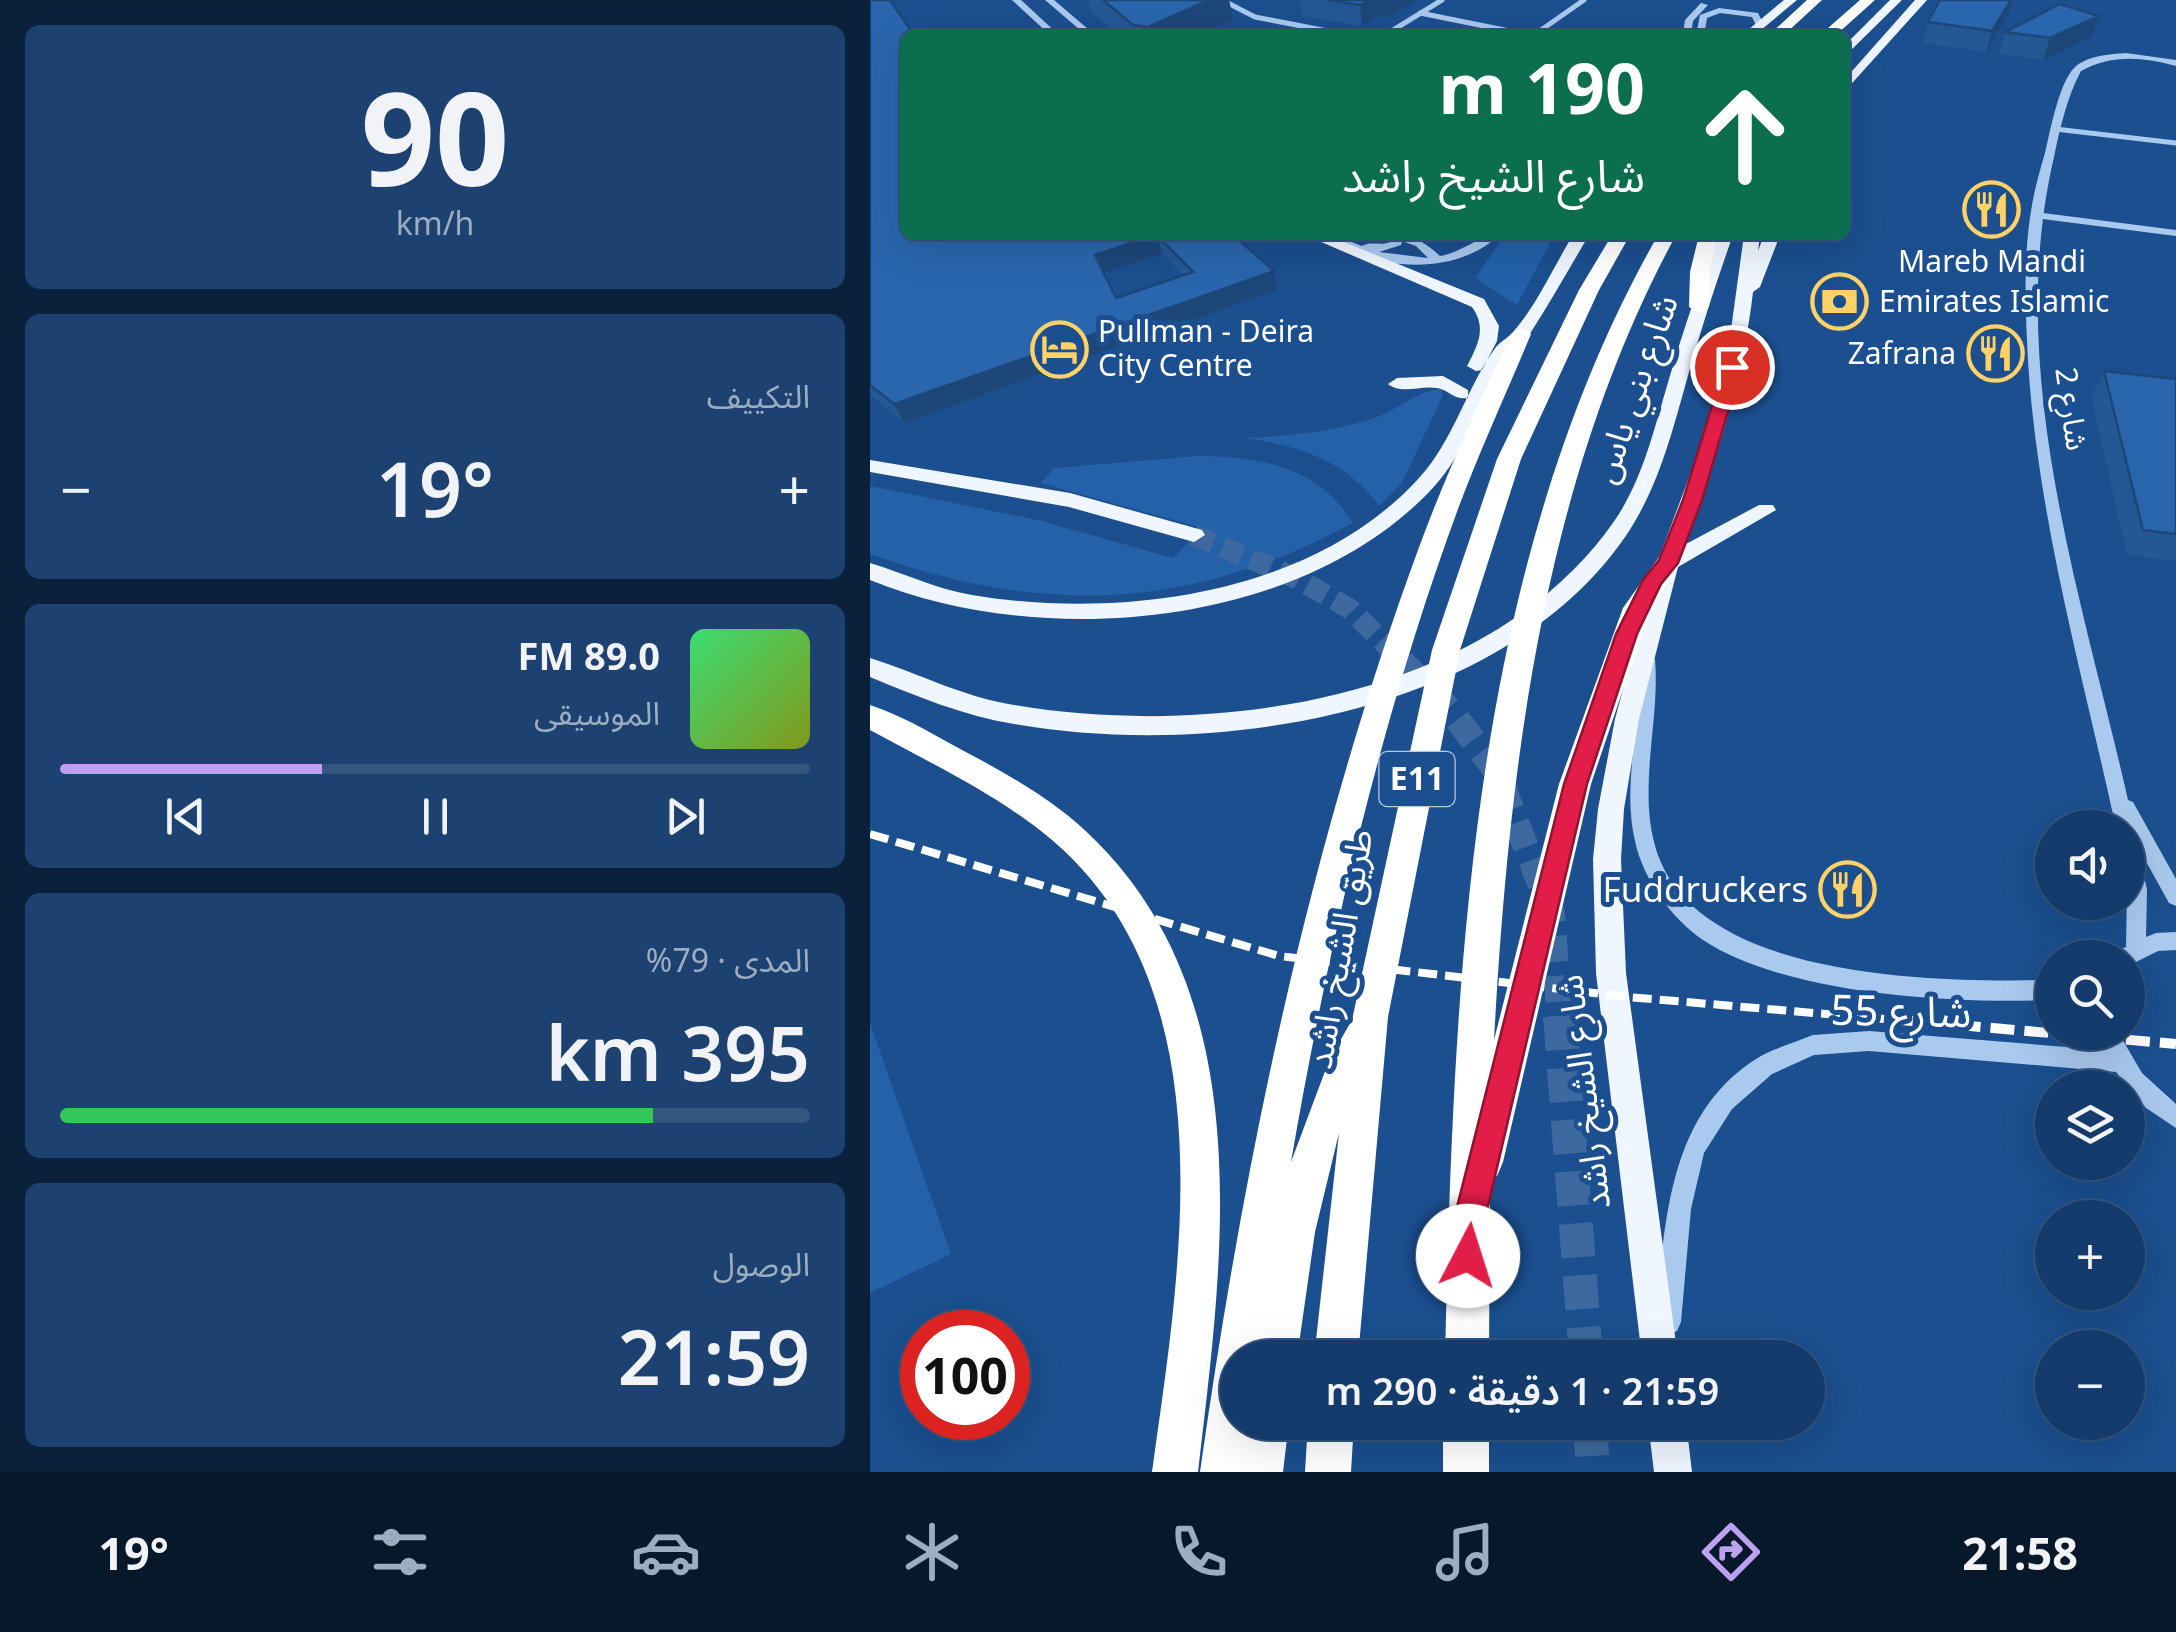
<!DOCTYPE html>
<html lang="ar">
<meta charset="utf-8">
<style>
body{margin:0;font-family:"Noto Sans","Noto Sans Arabic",sans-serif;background:#1d4271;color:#f1f3f6;direction:rtl;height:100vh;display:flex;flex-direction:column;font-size:38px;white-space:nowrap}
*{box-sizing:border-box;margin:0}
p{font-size:32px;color:#9dadc1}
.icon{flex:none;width:55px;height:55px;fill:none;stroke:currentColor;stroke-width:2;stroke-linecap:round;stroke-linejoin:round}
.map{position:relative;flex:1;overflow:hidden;direction:ltr}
.details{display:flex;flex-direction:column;gap:25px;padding:25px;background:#0b203b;width:870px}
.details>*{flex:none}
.hud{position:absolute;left:30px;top:30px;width:950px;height:210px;border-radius:15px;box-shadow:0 10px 40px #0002,0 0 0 2px #33557e;direction:rtl;background:#0b6e4f;color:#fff;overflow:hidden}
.fabs{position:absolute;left:1165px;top:810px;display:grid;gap:20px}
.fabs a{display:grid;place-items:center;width:110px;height:110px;border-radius:50%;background:#143b6b;box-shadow:0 10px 40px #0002,0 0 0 2px #33557e;font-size:50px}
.speed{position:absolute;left:30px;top:1310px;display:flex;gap:20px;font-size:50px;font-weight:700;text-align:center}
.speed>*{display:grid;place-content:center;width:130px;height:130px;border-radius:50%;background:#143b6b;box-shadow:0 10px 40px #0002,0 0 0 2px #33557e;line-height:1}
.speed .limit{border:15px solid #d22;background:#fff;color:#111}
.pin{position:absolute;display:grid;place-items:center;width:85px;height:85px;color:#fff;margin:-42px;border:5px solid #fff;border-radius:50%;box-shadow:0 2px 10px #0007}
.me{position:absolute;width:110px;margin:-55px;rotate:5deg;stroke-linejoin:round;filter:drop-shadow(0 0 8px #0008)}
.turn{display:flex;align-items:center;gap:35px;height:210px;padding:0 40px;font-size:45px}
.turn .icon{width:130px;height:130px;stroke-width:2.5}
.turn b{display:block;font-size:70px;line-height:85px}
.big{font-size:75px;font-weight:600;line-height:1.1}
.details .widget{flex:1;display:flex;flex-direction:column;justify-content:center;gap:15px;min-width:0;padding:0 35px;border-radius:15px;background:#1d4271}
.details .dial{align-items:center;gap:0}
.dial b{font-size:130px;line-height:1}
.song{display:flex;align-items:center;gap:30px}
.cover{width:120px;height:120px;border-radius:15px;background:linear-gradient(135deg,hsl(140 70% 55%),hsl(70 70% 35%))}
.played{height:10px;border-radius:5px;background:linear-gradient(90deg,#bca0f2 35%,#33557e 35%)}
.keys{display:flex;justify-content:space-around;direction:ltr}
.heat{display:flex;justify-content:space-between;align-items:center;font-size:55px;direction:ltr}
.charge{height:15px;border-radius:8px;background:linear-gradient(90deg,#34c759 79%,#33557e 0)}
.trip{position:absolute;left:350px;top:1340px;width:605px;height:100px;border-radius:50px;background:#143b6b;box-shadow:0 10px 40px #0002,0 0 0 2px #33557e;font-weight:600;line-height:100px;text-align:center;direction:rtl}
.dock{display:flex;height:160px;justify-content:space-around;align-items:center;background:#08182b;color:#9dadc1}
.dock .icon{width:70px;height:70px}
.dock .active{color:#bca0f2}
.dock b{font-size:45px;color:#f1f3f6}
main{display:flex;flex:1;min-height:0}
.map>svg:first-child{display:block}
.green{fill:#2461a8}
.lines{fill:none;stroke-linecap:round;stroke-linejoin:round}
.primary-tunnel-far2{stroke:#3d69a0;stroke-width:21;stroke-dasharray:21 10;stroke-linecap:butt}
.primary-tunnel-far1{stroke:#3d69a0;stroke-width:26;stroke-dasharray:26 14;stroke-linecap:butt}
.primary-tunnel{stroke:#3d69a0;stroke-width:34;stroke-dasharray:34 18;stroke-linecap:butt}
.minor-far1{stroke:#a9c9ee;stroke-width:5}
.minor{stroke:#a9c9ee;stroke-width:6}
.tertiary{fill:#a9c9ee;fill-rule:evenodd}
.primary{fill:#f0f6ff;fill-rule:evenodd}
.motorway{fill:#fff;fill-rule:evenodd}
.rail-far1{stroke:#fff;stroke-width:8;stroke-dasharray:19 8;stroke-linecap:butt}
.rail{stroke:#fff;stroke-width:10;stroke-dasharray:24 10;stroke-linecap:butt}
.wall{fill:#245895;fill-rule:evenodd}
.shaded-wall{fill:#1d4779}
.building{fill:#2a66ad;stroke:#1d4779;stroke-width:2.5}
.route{fill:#e11d48;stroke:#92132f;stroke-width:2.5}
.labels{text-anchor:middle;stroke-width:10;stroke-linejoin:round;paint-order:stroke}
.far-poi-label{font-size:30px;fill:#fff;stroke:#1b4f8f;text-anchor:start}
.far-street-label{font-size:30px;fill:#fff;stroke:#1b4f8f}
.shield{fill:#1b4f8f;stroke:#bbcadd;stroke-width:2.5}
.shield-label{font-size:32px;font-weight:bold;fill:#fff}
.street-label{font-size:35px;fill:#fff;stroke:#1b4f8f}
.poi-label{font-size:35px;fill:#fff;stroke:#1b4f8f;text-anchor:end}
.near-street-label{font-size:42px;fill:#fff;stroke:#1b4f8f}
</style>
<main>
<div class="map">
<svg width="1306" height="1472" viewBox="0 0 1306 1472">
<rect width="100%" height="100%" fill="#1b4f8f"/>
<path class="green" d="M635,235H684L647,305L605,278Z
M571,389L573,395L532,483L509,506C477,461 427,445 374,438C418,436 465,432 507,417C528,409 549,390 571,389Z
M328,456C391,457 448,466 483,523C319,611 174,616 0,554V486L168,520L303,558L332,528L171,483L184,468Z
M0,1023L81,1254L0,1293Z"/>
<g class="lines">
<path class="primary-tunnel-far2" d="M324,535L428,579L480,609L535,664"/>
<path class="primary-tunnel-far1" d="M532,662L581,711L627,772L682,914L690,1019"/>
<path class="primary-tunnel" d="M690,1016L716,1358
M720,1422L723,1472"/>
<path class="minor-far1" d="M352,0L385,17L478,35
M550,13L659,35
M515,35L572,0
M664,35L714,0
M1185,129L1306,143"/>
<path class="minor" d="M1165,215L1306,233"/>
<path class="tertiary" d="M142,0H151L189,35H180Z
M175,0H184L225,35H216Z
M831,3L838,5L823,21L821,35H813L815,20Z
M849,8L888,13L894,25L887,27L882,17L850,13L837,18L834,35H826L830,15Z
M1256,53L1306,60V66C1273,57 1242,54 1211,71C1197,97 1190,128 1184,157C1134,371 1211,592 1258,800L1263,802L1306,879V906L1299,903L1268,847L1277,890L1276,937L1286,933L1306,932V950L1288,951L1258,966V958H1244L1247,951L1256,947L1258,828H1246C1211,667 1164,506 1157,341C1155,297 1154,249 1162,205C1165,187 1170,170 1175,153C1180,132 1189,82 1205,67C1217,56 1240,54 1256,53Z
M449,235H463L492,246C500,241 511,246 521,242L520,235C542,235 554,241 570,256C591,253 609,235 629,235C583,279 499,270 449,235ZM532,241L546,246L558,258L509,252L531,245Z
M777,653L785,659C790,719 769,783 784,842C818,982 1069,982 1182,980V1000C1083,1004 917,995 833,940C801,918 773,879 765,841C751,782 773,719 769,659Z
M999,1031L1234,1050L1227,1032H1248L1272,1073L1306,1104V1128L1276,1108L1246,1072L999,1051L944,1055L902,1074L862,1109L834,1153L821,1209L811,1322L807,1331L798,1335L789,1331L785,1322C795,1228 796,1116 886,1059C900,1050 920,1044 935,1038L943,1035Z"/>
<path class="primary" d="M914,0H927L885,35H872Z
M1020,0H1032L975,56V45Z
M1045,0H1057L975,91V79Z
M435,235H457L614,299L629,326L627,341L612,370L606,371L597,366C608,345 617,328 602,307Z
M703,235H719C700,267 681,301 661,332C655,341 646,346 640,354C611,398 598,452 560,491C428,629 170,650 0,580V563C34,573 66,589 102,595C250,620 443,595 549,478C584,440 596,388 626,347C631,341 638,338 643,332C667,305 684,266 703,235Z
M847,235H863C847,280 832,326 819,372C804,425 791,480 761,528C642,714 346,760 144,724C94,716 46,696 0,677V658C48,673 93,697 144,705C344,739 621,700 745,520C773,479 785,426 799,379C813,330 830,283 847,235Z
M874,235H890L888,251L894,235H910L890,287L883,292C873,380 845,461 816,544L889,505H903L906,510L808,567L769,719L754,809L751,859L756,973L808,1358H772L726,973L723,859L728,809L745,719L787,563L832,443L859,344Z
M573,376L598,390V398C583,400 579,390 567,388C550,385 532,395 518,384L527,378Z
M0,460L200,493L332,530L335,535L324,542L199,507L0,472Z
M778,1422H816L822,1472H784Z"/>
<path class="motorway" d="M937,0H952L914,35H899Z
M990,0H1005L966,35H950Z
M742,235H760L729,290L651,459L590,650L518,1017L488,1358H444L469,1133L445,1232L427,1358H368V1422H419L413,1472H330C374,1160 439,847 548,550C575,476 608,406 641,334L651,328L658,330L661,334C637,392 610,450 588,509C511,718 459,942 421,1162L460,1058L482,1020L562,650L627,459L709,290Z
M788,235H806C673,480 639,766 624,1040L689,784L753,608L789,557H807L811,563L780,610L721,784L633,1162L627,1176L620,1179L619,1358H575C584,982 598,569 788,235Z
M829,235H847L840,272L839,307L829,313L819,307L820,272Z
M0,705C37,717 74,741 109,759C151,782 193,807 227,842C391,1007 352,1264 328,1472H282C310,1269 360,992 182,840C127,794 62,764 0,730Z
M438,1422H484L481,1472H435Z
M573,1422H619V1472H573Z"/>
<path class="rail-far1" d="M0,834L409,956L758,997L1014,1019"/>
<path class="rail" d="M985,1016L1306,1044"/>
</g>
<path class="wall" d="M0,0L35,235H363L404,271L407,290L34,423L0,395ZM292,253L313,275L246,298L234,273Z
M218,0H359L363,20L331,35H248L221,11Z
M430,0H549L522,15L504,18L492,26L432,16Z
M1070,0H1143L1139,13L1116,52L1052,43L1058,22Z
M1135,32L1221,37L1173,60L1129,54Z
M1234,371L1306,379V561L1257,555L1221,396Z"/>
<path class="shaded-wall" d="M339,0H359L363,20L331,35H280L278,27Z
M498,0H549L522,15L504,18L492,26L490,5Z
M1141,0H1143L1139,13L1116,52L1122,31Z
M1229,16L1221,37L1173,60L1180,38Z
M287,235L292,253L231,274L225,255Z
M404,271L407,290L34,423L24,404Z"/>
<path class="building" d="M0,0H20L44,35H35V235H285L225,255L246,298L323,272L287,235H363L404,271L24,404L0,385Z
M233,0H339L278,27L263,25Z
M457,0H498L490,5Z
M1070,0H1141L1122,31L1058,22Z
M1190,4L1229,16L1180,38L1135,32Z
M1234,371L1306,379V534L1273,530Z"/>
<path class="route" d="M862,362L871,367L832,500L808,563L791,584L767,634L717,784L614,1223V1256L609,1268L598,1272L587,1268L582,1256L583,1223L694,784L746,634L773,580L789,560L813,500L854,367Z"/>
<defs>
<symbol id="restaurant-ring" viewBox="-11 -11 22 22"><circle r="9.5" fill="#1b4f8f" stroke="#ffd166" stroke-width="1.5"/><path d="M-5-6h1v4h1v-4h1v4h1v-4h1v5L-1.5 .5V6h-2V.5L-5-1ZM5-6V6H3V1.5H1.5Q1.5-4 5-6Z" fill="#ffd166"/></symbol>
<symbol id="bank-ring" viewBox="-11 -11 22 22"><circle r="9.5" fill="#1b4f8f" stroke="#ffd166" stroke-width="1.5"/><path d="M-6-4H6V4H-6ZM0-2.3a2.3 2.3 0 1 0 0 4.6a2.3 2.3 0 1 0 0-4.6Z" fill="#ffd166"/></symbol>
<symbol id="hotel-ring" viewBox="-11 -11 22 22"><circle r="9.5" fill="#1b4f8f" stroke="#ffd166" stroke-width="1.5"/><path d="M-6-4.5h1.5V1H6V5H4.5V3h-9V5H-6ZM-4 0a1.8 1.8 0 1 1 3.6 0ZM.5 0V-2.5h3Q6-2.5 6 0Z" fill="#ffd166"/></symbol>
</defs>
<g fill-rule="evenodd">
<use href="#restaurant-ring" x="1090" y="178" width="63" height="63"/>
<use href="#bank-ring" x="938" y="270" width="63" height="63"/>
<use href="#hotel-ring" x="158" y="318" width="63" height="63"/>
<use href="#restaurant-ring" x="1094" y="322" width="63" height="63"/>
<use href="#restaurant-ring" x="946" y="858" width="63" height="63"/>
</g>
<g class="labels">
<g class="far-poi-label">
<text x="1122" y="272" text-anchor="middle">Mareb Mandi</text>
<text x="1009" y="312">Emirates Islamic</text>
<text x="228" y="342">Pullman - Deira<tspan x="228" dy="34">City Centre</tspan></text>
<text x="1086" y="364" text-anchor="end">Zafrana</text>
</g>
<g class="far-street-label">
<text transform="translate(1201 409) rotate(82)" y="10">شارع 2</text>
</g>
<rect class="shield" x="509.5" y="752" width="75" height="54" rx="8"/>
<g class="shield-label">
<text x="547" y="790">E11</text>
</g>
<g class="street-label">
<text transform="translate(765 389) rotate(-71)" y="12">شارع بني ياس</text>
<text transform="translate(470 949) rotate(-80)" y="12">طريق الشيخ راشد</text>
<text transform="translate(714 1092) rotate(-97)" y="12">شارع الشيخ راشد</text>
</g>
<g class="poi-label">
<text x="938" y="902">Fuddruckers</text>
</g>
<g class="near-street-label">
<text transform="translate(1031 1011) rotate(1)" y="15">شارع 55</text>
</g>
</g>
</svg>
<div class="fabs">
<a><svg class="icon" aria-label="sound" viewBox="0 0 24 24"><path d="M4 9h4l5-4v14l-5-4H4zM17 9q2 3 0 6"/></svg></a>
<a><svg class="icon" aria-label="search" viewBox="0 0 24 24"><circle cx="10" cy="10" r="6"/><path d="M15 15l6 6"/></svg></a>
<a><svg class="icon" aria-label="layers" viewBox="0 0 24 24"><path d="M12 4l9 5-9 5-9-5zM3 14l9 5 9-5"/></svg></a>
<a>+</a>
<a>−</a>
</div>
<div class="speed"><div class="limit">100</div></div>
<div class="pin" style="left:862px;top:367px;background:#d93025"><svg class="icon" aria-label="arrive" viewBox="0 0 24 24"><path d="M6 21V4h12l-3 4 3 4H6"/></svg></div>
<svg class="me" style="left:598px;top:1256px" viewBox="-20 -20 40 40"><circle r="19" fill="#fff"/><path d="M0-13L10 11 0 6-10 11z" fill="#e11d48"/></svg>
<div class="trip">21:59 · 1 دقيقة · 290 m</div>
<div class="hud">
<div class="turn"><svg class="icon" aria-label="ahead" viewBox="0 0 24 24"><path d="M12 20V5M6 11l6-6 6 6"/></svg><div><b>190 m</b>شارع الشيخ راشد</div></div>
</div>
</div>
<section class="details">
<div class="widget dial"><b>90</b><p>km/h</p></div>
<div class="widget"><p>التكييف</p>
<div class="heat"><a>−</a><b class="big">19°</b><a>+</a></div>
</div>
<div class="widget">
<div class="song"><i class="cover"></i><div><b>89.0 FM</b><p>الموسيقى</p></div></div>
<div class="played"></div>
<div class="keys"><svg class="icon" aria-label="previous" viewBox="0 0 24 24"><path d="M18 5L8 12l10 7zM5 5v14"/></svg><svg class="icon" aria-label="pause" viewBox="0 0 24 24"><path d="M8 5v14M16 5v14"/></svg><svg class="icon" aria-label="next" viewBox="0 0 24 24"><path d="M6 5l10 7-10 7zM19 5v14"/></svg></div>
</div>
<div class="widget"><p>المدى · 79%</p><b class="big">395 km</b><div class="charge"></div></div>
<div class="widget"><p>الوصول</p><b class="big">21:59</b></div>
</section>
</main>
<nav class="dock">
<b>21:58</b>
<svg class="icon active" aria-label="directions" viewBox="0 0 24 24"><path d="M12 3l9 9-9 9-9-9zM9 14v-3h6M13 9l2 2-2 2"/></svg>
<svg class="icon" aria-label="music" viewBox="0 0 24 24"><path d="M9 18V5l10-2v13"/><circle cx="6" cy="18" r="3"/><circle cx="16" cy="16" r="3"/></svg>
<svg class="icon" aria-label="phone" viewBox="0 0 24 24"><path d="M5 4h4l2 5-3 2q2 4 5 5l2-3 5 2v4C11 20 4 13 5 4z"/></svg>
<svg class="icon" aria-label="climate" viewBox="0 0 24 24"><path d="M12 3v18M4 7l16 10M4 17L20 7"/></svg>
<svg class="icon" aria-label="car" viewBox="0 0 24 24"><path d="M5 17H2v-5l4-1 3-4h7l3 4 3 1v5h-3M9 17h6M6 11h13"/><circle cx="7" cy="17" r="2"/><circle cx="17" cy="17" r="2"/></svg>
<svg class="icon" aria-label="filters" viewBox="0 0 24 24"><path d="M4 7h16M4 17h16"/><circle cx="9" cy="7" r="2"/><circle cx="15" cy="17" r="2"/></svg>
<b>19°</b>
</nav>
